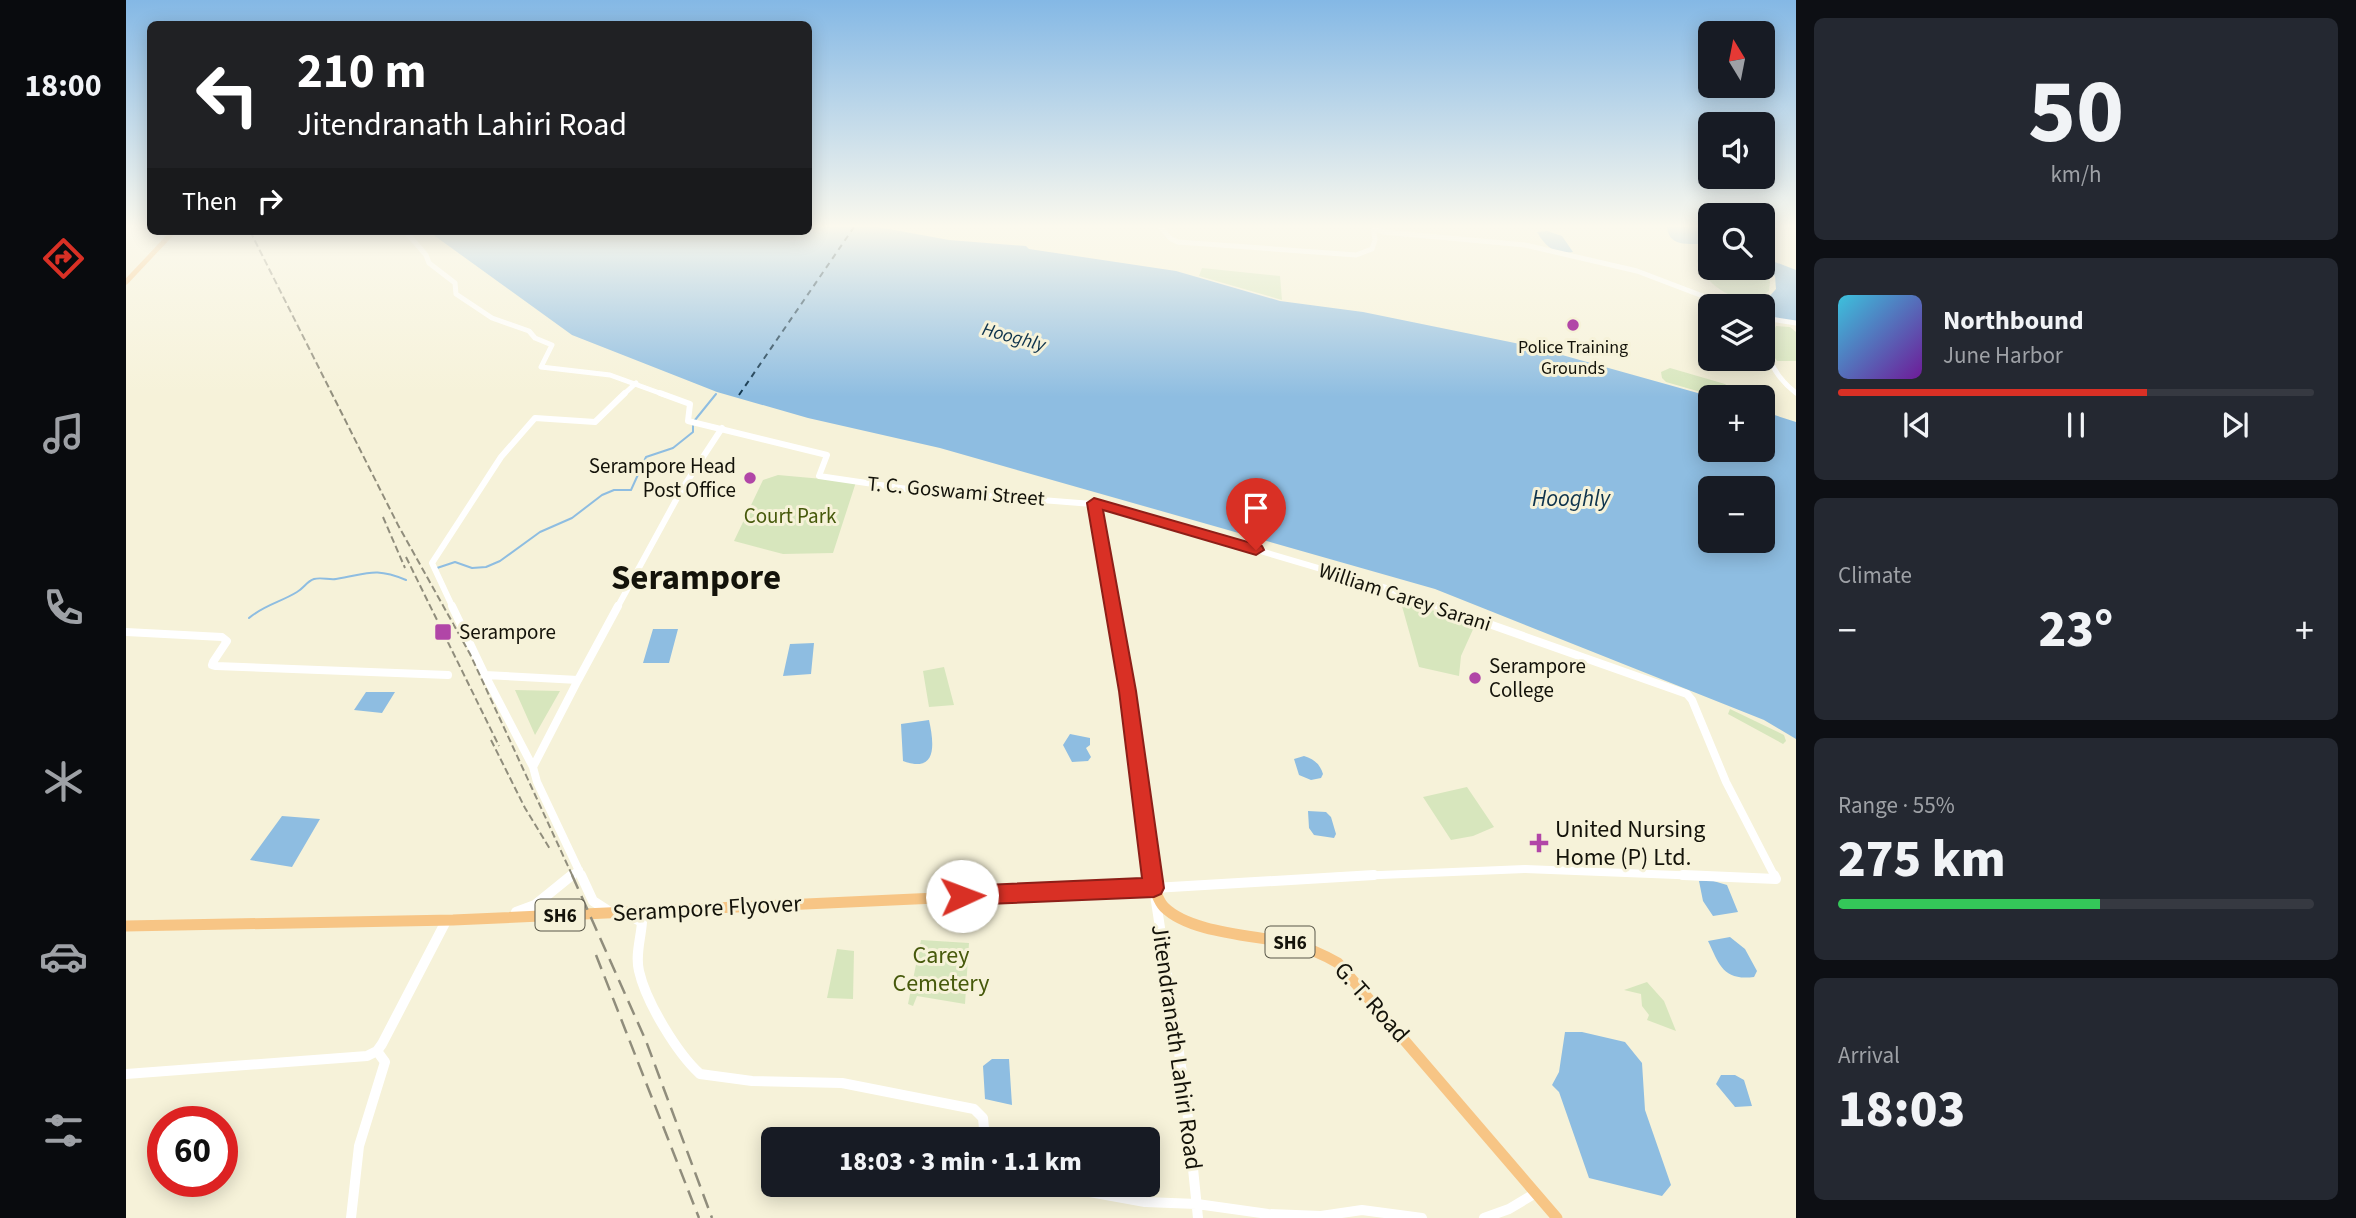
<!DOCTYPE html>
<meta charset="utf-8">
<style>
body{margin:0;font-family:"Source Sans 3",sans-serif;background:#242831;color:#f1f3f6;height:100vh;display:flex;flex-direction:column;font-size:26px;white-space:nowrap}
*{box-sizing:border-box;margin:0}
p{font-size:23px;color:#9ea1a6}
.icon{flex:none;width:38px;height:38px;fill:none;stroke:currentColor;stroke-width:2;stroke-linecap:round;stroke-linejoin:round}
.map{position:relative;flex:1;overflow:hidden}
.details{display:flex;flex-direction:column;gap:18px;padding:18px;background:#0d0f14;width:560px}
.details>*{flex:none}
.banner{position:absolute;left:21px;top:21px;width:665px;height:214px;border-radius:10px;box-shadow:0 4px 18px #0003;background:#202124;color:#fff;overflow:hidden}
.needle{width:46px;rotate:350deg}
.fabs{position:absolute;left:1572px;top:21px;display:grid;gap:14px}
.fabs a{display:grid;place-items:center;width:77px;height:77px;border-radius:10px;background:#171b24;box-shadow:0 4px 18px #0003;font-size:35px}
.speed{position:absolute;left:21px;top:1106px;display:flex;gap:14px;font-size:35px;font-weight:700;text-align:center}
.speed>*{display:grid;place-content:center;width:91px;height:91px;border-radius:50%;background:#171b24;box-shadow:0 4px 18px #0003;line-height:1}
.speed .limit{border:10px solid #d22;background:#fff;color:#111}
.pin{position:absolute;display:grid;place-items:center;width:60px;height:60px;color:#fff;margin:-72px -30px;border-radius:50% 50% 50% 0;rotate:-45deg;box-shadow:0 0 7px #0007}
.pin .icon{rotate:45deg}
.me{position:absolute;width:77px;margin:-38px;rotate:88deg;stroke-linejoin:round;filter:drop-shadow(0 0 5px #0008)}
.turn{display:flex;align-items:center;gap:24px;height:147px;padding:0 35px;font-size:32px}
.turn .icon{width:91px;height:91px;stroke-width:2.5}
.turn b{display:block;font-size:49px;line-height:60px}
.then{display:flex;align-items:center;height:66px;padding:0 35px;background:#0003;gap:14px;font-size:26px}
.big{font-size:52px;font-weight:800;line-height:1.1}
.details .tile{flex:1;display:flex;flex-direction:column;justify-content:center;gap:10px;min-width:0;padding:0 24px;border-radius:10px;background:#242831}
.details .dial{align-items:center;gap:0}
.dial b{font-size:91px;line-height:1}
.song{display:flex;align-items:center;gap:21px}
.cover{width:84px;height:84px;border-radius:10px;background:linear-gradient(135deg,hsl(190 70% 55%),hsl(280 70% 35%))}
.played{height:7px;border-radius:4px;background:linear-gradient(90deg,#d93025 65%,#363941 65%)}
.keys{display:flex;justify-content:space-around;direction:ltr}
.heat{display:flex;justify-content:space-between;align-items:center;font-size:38px;direction:ltr}
.charge{height:10px;border-radius:5px;background:linear-gradient(90deg,#34c759 55%,#363941 0)}
.trip{position:absolute;left:635px;top:1127px;width:399px;height:70px;border-radius:10px;background:#171b24;box-shadow:0 4px 18px #0003;font-weight:800;line-height:70px;text-align:center}
main{display:flex;flex:1;min-height:0}
.menu{display:flex;flex-direction:column;width:126px;justify-content:space-around;align-items:center;background:#090b0e;color:#9ea1a6}
.menu .icon{width:49px;height:49px}
.menu .active{color:#d93025}
.menu b{font-size:32px;color:#f1f3f6}
.map>svg:first-child{display:block}
.green{fill:#d7e6bd}
.water{fill:#8ebde1;fill-rule:evenodd}
.lines{fill:none;stroke-linecap:round;stroke-linejoin:round}
.stream{stroke:#8ebde1;stroke-width:2}
.ferry{stroke:#0e334c;stroke-width:2;stroke-dasharray:6 5;stroke-linecap:butt}
.secondary-far3{stroke:#fff;stroke-width:5}
.secondary-far2{stroke:#fff;stroke-width:6}
.secondary-far1{stroke:#fff;stroke-width:8}
.secondary{stroke:#fff;stroke-width:10}
.primary-far1{stroke:#f7c585;stroke-width:5}
.primary{stroke:#f7c585;stroke-width:11}
.rail-far1{stroke:#908d7c;stroke-width:2;stroke-dasharray:7 3.5;stroke-linecap:butt}
.rail{stroke:#908d7c;stroke-width:2.5;stroke-dasharray:15 8;stroke-linecap:butt}
.route{fill:#d93025;stroke:#8d1f18;stroke-width:2}
.poi-dot{fill:#b146a7;stroke:#f6f2d9;stroke-width:2.5}
.labels{text-anchor:middle;stroke-width:6;stroke-linejoin:round;paint-order:stroke}
.far-poi-label{font-size:18px;fill:#14130a;stroke:#f6f2d9}
.far-water-label{font-size:19px;font-style:italic;fill:#0e334c;stroke:#f6f2d9}
.shield{fill:#f6f2d9;stroke:#585648;stroke-width:2}
.shield-label{font-size:19px;font-weight:bold;fill:#14130a}
.poi-label{font-size:21px;fill:#14130a;stroke:#f6f2d9;text-anchor:start}
.street-label{font-size:21px;fill:#14130a;stroke:#f6f2d9}
.park-label{font-size:21px;fill:#46590b;stroke:#f6f2d9}
.water-label{font-size:23px;font-style:italic;fill:#0e334c;stroke:#f6f2d9}
.near-poi-label{font-size:24px;fill:#14130a;stroke:#f6f2d9;text-anchor:start}
.near-street-label{font-size:24px;fill:#14130a;stroke:#f6f2d9}
.near-park-label{font-size:24px;fill:#46590b;stroke:#f6f2d9}
.town-label{font-size:35px;font-weight:bold;fill:#14130a;stroke:#f6f2d9}
</style>
<main>
<nav class="menu">
<b>18:00</b>
<svg class="icon active" aria-label="directions" viewBox="0 0 24 24"><path d="M12 3l9 9-9 9-9-9zM9 14v-3h6M13 9l2 2-2 2"/></svg>
<svg class="icon" aria-label="music" viewBox="0 0 24 24"><path d="M9 18V5l10-2v13"/><circle cx="6" cy="18" r="3"/><circle cx="16" cy="16" r="3"/></svg>
<svg class="icon" aria-label="phone" viewBox="0 0 24 24"><path d="M5 4h4l2 5-3 2q2 4 5 5l2-3 5 2v4C11 20 4 13 5 4z"/></svg>
<svg class="icon" aria-label="climate" viewBox="0 0 24 24"><path d="M12 3v18M4 7l16 10M4 17L20 7"/></svg>
<svg class="icon" aria-label="car" viewBox="0 0 24 24"><path d="M5 17H2v-5l4-1 3-4h7l3 4 3 1v5h-3M9 17h6M6 11h13"/><circle cx="7" cy="17" r="2"/><circle cx="17" cy="17" r="2"/></svg>
<svg class="icon" aria-label="filters" viewBox="0 0 24 24"><path d="M4 7h16M4 17h16"/><circle cx="9" cy="7" r="2"/><circle cx="15" cy="17" r="2"/></svg>
</nav>
<div class="map">
<svg width="1670" height="1218" viewBox="0 0 1670 1218">
<rect width="100%" height="100%" fill="#f6f2d9"/>
<path class="green" d="M1579,256L1584,257V268H1632L1644,281L1643,291C1617,310 1581,289 1571,260Z
M1076,268L1154,276L1156,300L1073,276Z
M1650,326L1664,327L1670,332V361H1651L1649,358L1648,330Z
M1544,368L1599,384L1612,396L1592,397L1540,382L1536,378L1535,372Z
M652,475L730,482L707,553L657,554L608,541L637,480Z
M1274,599L1349,625L1335,656L1333,676L1293,667Z
M818,667L828,705L803,707L797,671Z
M389,690L434,691L409,735Z
M1604,709L1658,735L1660,741L1657,744L1602,714Z
M1341,787L1368,827L1347,836L1325,840L1297,797Z
M795,940L843,943L839,1004L791,996L787,1006L782,1004Z
M711,949L728,951L727,999L701,998Z
M1521,982L1538,1001L1550,1031L1521,1020L1523,1015L1516,1006L1515,994L1498,990Z"/>
<path class="water" d="M683,227H752L823,240L900,246L903,249L1050,271L1154,301L1237,312L1404,346L1586,397L1584,450H1636V411L1670,422V739L1638,720L1309,589L814,448L682,418L591,392L446,335L302,231H682ZM1584,488H1636V541H1584Z
M1541,227H1584V245C1568,242 1543,250 1541,227Z
M1421,231L1436,236L1447,252C1428,255 1419,246 1411,232Z
M1636,257L1670,270V321L1636,317V306H1628L1641,299L1650,289L1649,276L1635,268Z
M527,629H552L543,663H517Z
M688,643L685,674L657,676L664,644Z
M240,692H269L256,713L228,710Z
M803,720C808,743 812,774 777,761L775,724Z
M944,734L964,738V745L960,748L965,757L962,761L946,762L937,745Z
M1178,756C1188,759 1194,764 1197,774L1195,778L1185,780L1173,775L1168,759Z
M1182,811L1200,812L1205,817L1210,834L1208,838L1188,835L1183,828Z
M156,816L194,819L166,867L124,860Z
M1584,880L1601,885L1612,912L1587,916L1577,901L1573,881Z
M1604,937L1619,949L1631,971L1628,977C1597,981 1593,964 1582,941Z
M1439,1032H1456L1499,1042L1516,1063L1519,1110L1545,1185L1536,1196L1463,1178L1433,1092L1426,1085L1433,1072Z
M866,1059H883L886,1105L859,1099L857,1066Z
M1595,1075H1609L1618,1080L1626,1106L1609,1107L1590,1084Z"/>
<g class="lines">
<path class="stream" d="M569,420L590,394
M311,568L329,562L346,568L360,567L374,561L414,532L446,518L476,495L488,490H505L520,457L547,448L567,432V426
M123,618C138,605 155,602 171,592C178,588 181,581 188,579C195,577 203,580 210,579C242,574 248,567 280,580"/>
<path class="ferry" d="M613,395L728,227"/>
<path class="secondary-far3" d="M1034,227L1045,239L1052,242L1230,255L1246,249L1249,240L1247,227
M1248,228L1257,232L1399,245L1511,271L1603,306
M279,231L300,255L303,263L329,283L330,294L366,318L403,331L409,338L426,345L415,367L484,375L539,395
M1637,318C1641,352 1641,370 1670,393
M1637,318L1670,323
M497,395L510,383"/>
<path class="secondary-far2" d="M534,393L564,404L562,421L701,455L693,476L788,490L979,505L1270,591L1317,608
M968,503L986,608
M327,608L306,563L375,457L409,418L469,422L499,393
M491,608L556,489L596,428"/>
<path class="secondary-far1" d="M326,606L359,675L452,680L492,606
M986,606L1011,753L1027,877
M1312,606L1561,694L1566,700L1600,782L1649,877
M0,632L96,637L101,641L87,662L86,665L90,666L322,675
M359,675L407,767
M452,680L407,767L411,782L456,877
M444,877L453,870
M1206,877L1399,869L1601,877"/>
<path class="secondary" d="M455,875L467,901L481,910
M1026,875L1060,1099L1072,1218
M1557,875L1650,879L1648,875
M1028,888L1248,875
M390,912L409,905L446,875
M503,915L516,922C515,938 509,955 513,971C520,1002 551,1053 574,1074L626,1081L716,1083L848,1109L857,1118L859,1139
M0,1074L241,1056L251,1051L256,1044L319,923
M925,1185L1019,1202L1071,1204L1142,1214L1195,1216L1236,1210L1296,1218
M225,1218L233,1146L259,1062L251,1051
M1358,1218L1383,1209L1408,1194"/>
<path class="primary-far1" d="M0,282L48,231"/>
<path class="primary" d="M0,926L327,920L1028,888C1031,894 1033,902 1038,907C1065,934 1131,935 1167,944C1183,948 1198,955 1212,963L1431,1218"/>
<path class="rail-far1" d="M124,231L272,525L344,654L447,877
M257,517L279,568
M280,557L373,746
M365,740L399,808L424,849"/>
<path class="rail" d="M446,875L520,1041L586,1218
M470,955L573,1218"/>
</g>
<linearGradient id="sky" x2="0" y2="1"><stop stop-color="#84b8e5"/><stop offset="0.57" stop-color="#fbf9ee"/><stop offset="1" stop-color="#fbf9ee" stop-opacity="0"/></linearGradient>
<rect width="1670" height="397" fill="url(#sky)"/>
<path class="route" d="M968,498L1136,546L1138,550L1130,555L977,510L1010,691L1038,888L1035,894L1028,897L836,905L828,903L825,896L828,889L836,886L1016,878L993,691L961,503Z"/>
<g class="poi-dot">
<circle cx="1447" cy="325" r="7"/>
<circle cx="624" cy="478" r="7"/>
<rect x="308" y="623" width="18" height="18" rx="3.5"/>
<circle cx="1349" cy="678" r="7"/>
<path d="M1409.5 832.5h7v7h7v7h-7v7h-7v-7h-7v-7h7z"/>
</g>
<g class="labels">
<g class="far-poi-label">
<text x="1447" y="353">Police Training<tspan x="1447" dy="21">Grounds</tspan></text>
</g>
<g class="far-water-label">
<text transform="translate(888 336) rotate(15)" y="7">Hooghly</text>
</g>
<g class="shield">
<rect x="409.5" y="899.5" width="49" height="31" rx="5"/>
<rect x="1139.5" y="926.5" width="49" height="31" rx="5"/>
</g>
<g class="shield-label">
<text x="434" y="922">SH6</text>
<text x="1164" y="949">SH6</text>
</g>
<g class="poi-label">
<text x="610" y="473" text-anchor="end">Serampore Head<tspan x="610" dy="24">Post Office</tspan></text>
<text x="333" y="639">Serampore</text>
<text x="1363" y="673">Serampore<tspan x="1363" dy="24">College</tspan></text>
</g>
<g class="street-label">
<text transform="translate(830 491) rotate(5)" y="7">T. C. Goswami Street</text>
<text transform="translate(1279 597) rotate(18)" y="7">William Carey Sarani</text>
</g>
<g class="park-label">
<text x="664" y="523">Court Park</text>
</g>
<g class="water-label">
<text x="1445" y="506">Hooghly</text>
</g>
<g class="near-poi-label">
<text x="1429" y="837">United Nursing<tspan x="1429" dy="28">Home (P) Ltd.</tspan></text>
</g>
<g class="near-street-label">
<text transform="translate(581 908) rotate(-3)" y="8">Serampore Flyover</text>
<text transform="translate(1246 1002) rotate(48)" y="8">G. T. Road</text>
<text transform="translate(1051 1047) rotate(82)" y="8">Jitendranath Lahiri Road</text>
</g>
<g class="near-park-label">
<text x="815" y="963">Carey<tspan x="815" dy="28">Cemetery</tspan></text>
</g>
<g class="town-label">
<text x="570" y="589">Serampore</text>
</g>
</g>
</svg>
<div class="fabs">
<a><svg class="needle" viewBox="-14 -14 28 28"><path d="M0-13l5 13h-10z" fill="#e53935"/><path d="M0 13l5-13h-10z" fill="#9ea1a6"/></svg></a>
<a><svg class="icon" aria-label="sound" viewBox="0 0 24 24"><path d="M4 9h4l5-4v14l-5-4H4zM17 9q2 3 0 6"/></svg></a>
<a><svg class="icon" aria-label="search" viewBox="0 0 24 24"><circle cx="10" cy="10" r="6"/><path d="M15 15l6 6"/></svg></a>
<a><svg class="icon" aria-label="layers" viewBox="0 0 24 24"><path d="M12 4l9 5-9 5-9-5zM3 14l9 5 9-5"/></svg></a>
<a>+</a>
<a>−</a>
</div>
<div class="speed"><div class="limit">60</div></div>
<div class="pin" style="left:1130px;top:550px;background:#d93025"><svg class="icon" aria-label="arrive" viewBox="0 0 24 24"><path d="M6 21V4h12l-3 4 3 4H6"/></svg></div>
<svg class="me" style="left:836px;top:896px" viewBox="-20 -20 40 40"><circle r="19" fill="#fff"/><path d="M0-13L10 11 0 6-10 11z" fill="#d93025"/></svg>
<div class="trip">18:03 · 3 min · 1.1 km</div>
<div class="banner">
<div class="turn"><svg class="icon" aria-label="left" viewBox="0 0 24 24"><path d="M17 20v-9H6M10 6l-5 5 5 5"/></svg><div><b>210 m</b>Jitendranath Lahiri Road</div></div>
<div class="then">Then<svg class="icon" aria-label="right" viewBox="0 0 24 24"><path d="M7 20v-9h11M14 6l5 5-5 5"/></svg></div>
</div>
</div>
<section class="details">
<div class="tile dial"><b>50</b><p>km/h</p></div>
<div class="tile">
<div class="song"><i class="cover"></i><div><b>Northbound</b><p>June Harbor</p></div></div>
<div class="played"></div>
<div class="keys"><svg class="icon" aria-label="previous" viewBox="0 0 24 24"><path d="M18 5L8 12l10 7zM5 5v14"/></svg><svg class="icon" aria-label="pause" viewBox="0 0 24 24"><path d="M8 5v14M16 5v14"/></svg><svg class="icon" aria-label="next" viewBox="0 0 24 24"><path d="M6 5l10 7-10 7zM19 5v14"/></svg></div>
</div>
<div class="tile"><p>Climate</p>
<div class="heat"><a>−</a><b class="big">23°</b><a>+</a></div>
</div>
<div class="tile"><p>Range · 55%</p><b class="big">275 km</b><div class="charge"></div></div>
<div class="tile"><p>Arrival</p><b class="big">18:03</b></div>
</section>
</main>
